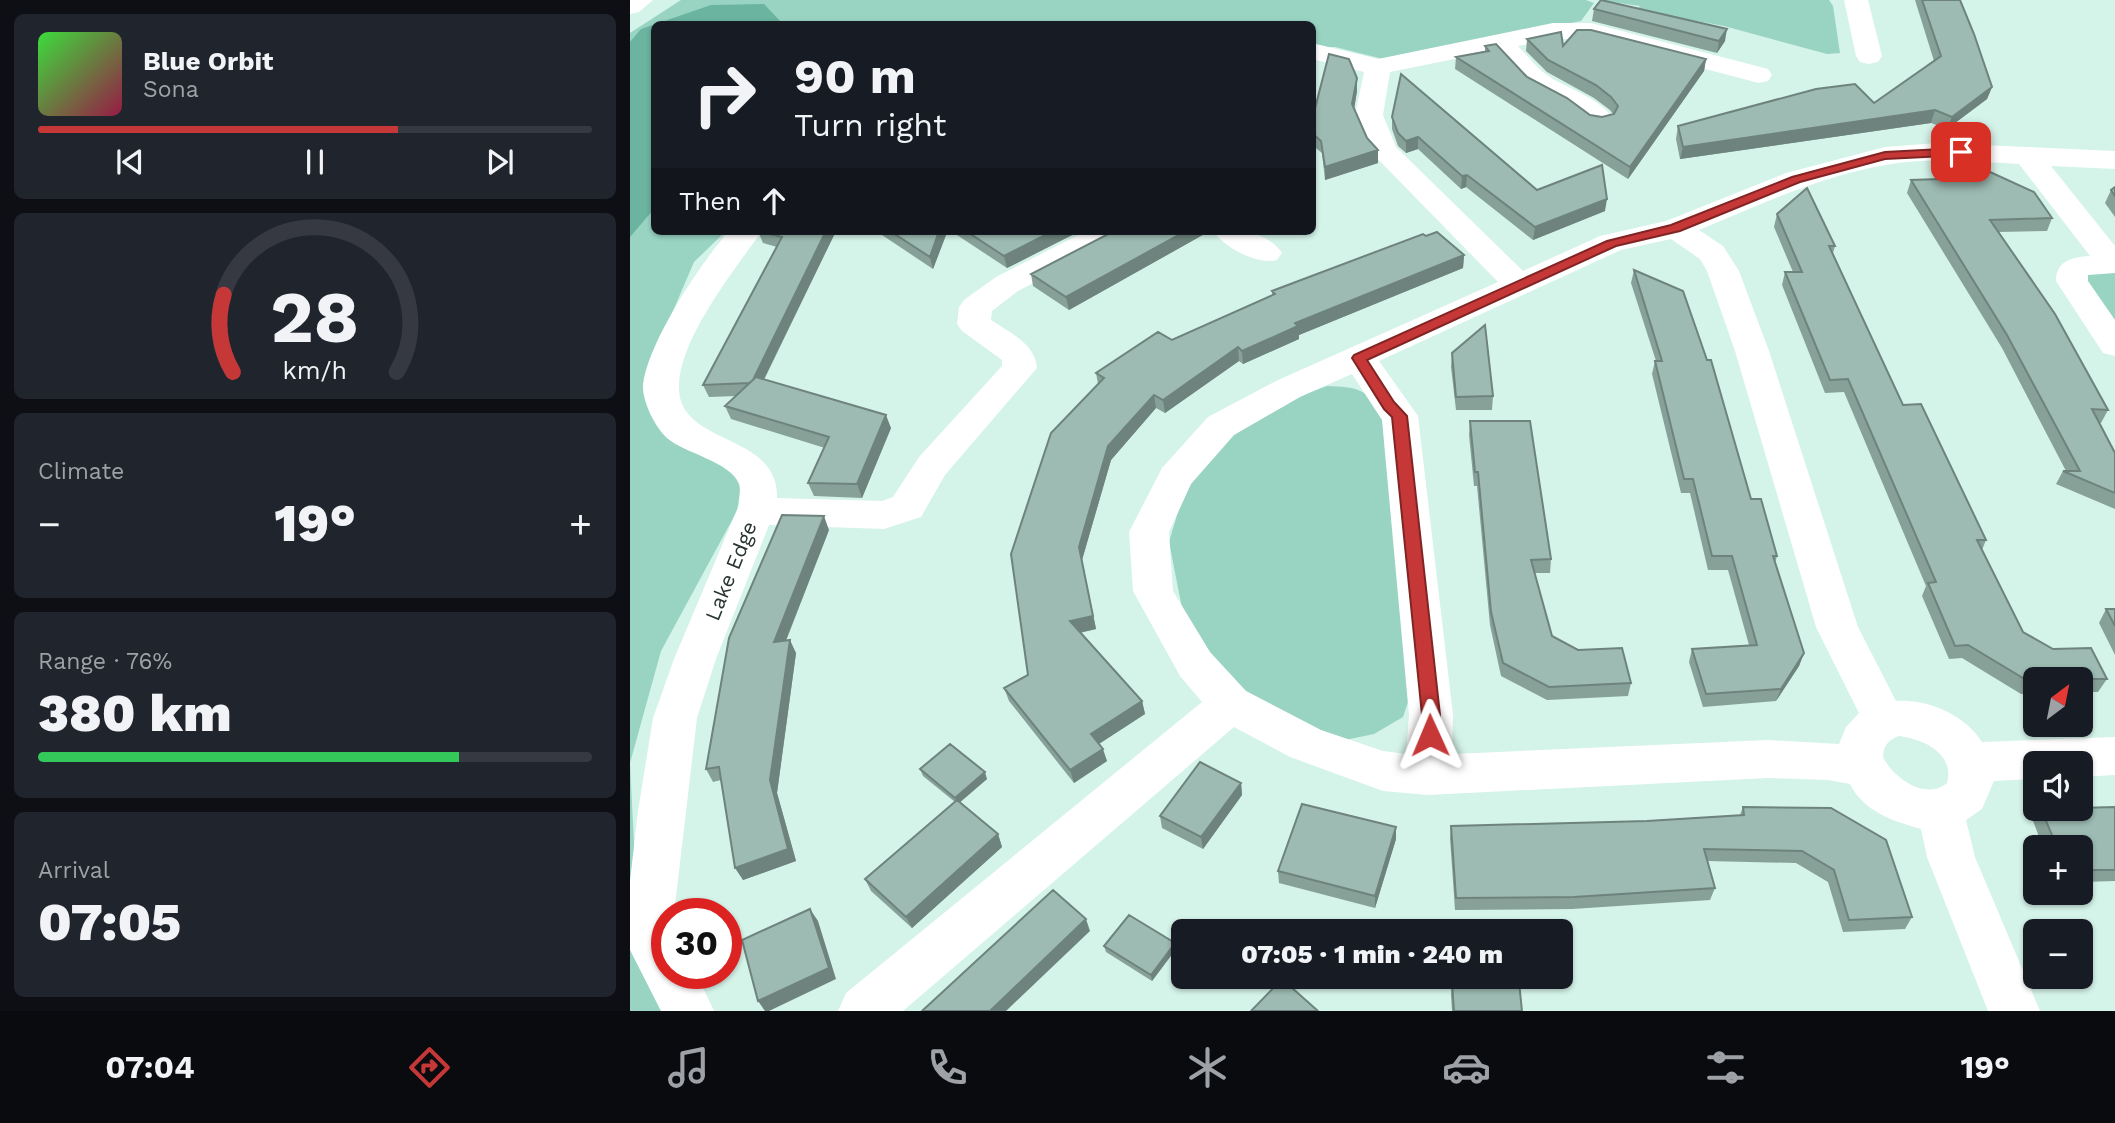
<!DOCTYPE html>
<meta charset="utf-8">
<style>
body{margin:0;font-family:"Work Sans",sans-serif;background:#20242c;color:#f1f3f6;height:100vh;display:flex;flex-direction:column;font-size:26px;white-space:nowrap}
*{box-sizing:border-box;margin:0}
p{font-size:23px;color:#9ea1a6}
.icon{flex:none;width:38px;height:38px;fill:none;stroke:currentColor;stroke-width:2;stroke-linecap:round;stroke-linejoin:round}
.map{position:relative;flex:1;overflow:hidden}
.panel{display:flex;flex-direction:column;gap:14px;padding:14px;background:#0d0f14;width:630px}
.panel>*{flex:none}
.hud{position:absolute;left:21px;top:21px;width:665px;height:214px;border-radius:10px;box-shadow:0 2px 5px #0004;background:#171b24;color:#f1f3f6;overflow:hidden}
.needle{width:46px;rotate:32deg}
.controls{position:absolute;left:1393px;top:667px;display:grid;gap:14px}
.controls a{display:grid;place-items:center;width:70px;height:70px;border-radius:10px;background:#171b24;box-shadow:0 2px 5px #0004;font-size:35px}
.speed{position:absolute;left:21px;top:898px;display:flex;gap:14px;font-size:35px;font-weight:700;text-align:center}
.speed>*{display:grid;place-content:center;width:91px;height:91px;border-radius:50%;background:#171b24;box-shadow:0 2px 5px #0004;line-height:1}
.speed .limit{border:10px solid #d22;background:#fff;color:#111}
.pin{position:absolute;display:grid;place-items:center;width:60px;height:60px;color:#fff;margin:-30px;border-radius:14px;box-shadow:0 4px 10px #0006}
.me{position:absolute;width:77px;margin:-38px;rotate:359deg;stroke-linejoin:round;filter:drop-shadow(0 0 5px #0008)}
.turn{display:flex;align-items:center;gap:24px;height:147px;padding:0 28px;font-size:32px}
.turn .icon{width:91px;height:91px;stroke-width:2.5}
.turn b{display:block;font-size:49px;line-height:60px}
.then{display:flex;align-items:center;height:66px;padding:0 28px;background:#0003;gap:14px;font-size:26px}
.big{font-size:52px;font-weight:800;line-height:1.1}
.panel .widget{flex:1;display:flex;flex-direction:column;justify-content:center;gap:10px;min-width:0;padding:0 24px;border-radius:10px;background:#20242c}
.panel .dial{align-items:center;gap:0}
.dial svg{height:182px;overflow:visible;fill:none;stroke:#363941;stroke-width:7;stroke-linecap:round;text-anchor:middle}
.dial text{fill:#f1f3f6;stroke:none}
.song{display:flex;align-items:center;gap:21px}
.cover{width:84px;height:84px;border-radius:10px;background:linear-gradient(135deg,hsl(120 70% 55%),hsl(340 70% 35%))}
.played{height:7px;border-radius:4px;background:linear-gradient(90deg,#c63737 65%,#363941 65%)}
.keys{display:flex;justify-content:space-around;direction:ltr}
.heat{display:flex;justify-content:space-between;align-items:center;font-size:38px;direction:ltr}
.charge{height:10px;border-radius:5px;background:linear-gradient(90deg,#34c759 76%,#363941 0)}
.trip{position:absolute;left:541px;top:919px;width:402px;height:70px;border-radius:10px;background:#171b24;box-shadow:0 2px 5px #0004;font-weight:800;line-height:70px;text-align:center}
.tabs{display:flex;height:112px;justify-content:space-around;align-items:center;background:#090b0e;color:#9ea1a6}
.tabs .icon{width:49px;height:49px}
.tabs .active{color:#c63737}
.tabs b{font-size:32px;color:#f1f3f6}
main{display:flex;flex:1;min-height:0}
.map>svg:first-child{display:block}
.green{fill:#99d4c3}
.water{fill:#6bb4a0}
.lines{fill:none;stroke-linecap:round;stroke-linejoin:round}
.minor{fill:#fff;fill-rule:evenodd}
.wall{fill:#87a199}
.shaded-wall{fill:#6e837d}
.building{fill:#9dbbb2;stroke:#6e837d;stroke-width:2}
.route{fill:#c63737;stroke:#812424;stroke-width:2}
.labels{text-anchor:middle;stroke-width:5;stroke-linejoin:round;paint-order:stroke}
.street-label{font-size:21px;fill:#293531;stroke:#fff}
</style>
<main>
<section class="panel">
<div class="widget">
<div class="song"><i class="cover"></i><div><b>Blue Orbit</b><p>Sona</p></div></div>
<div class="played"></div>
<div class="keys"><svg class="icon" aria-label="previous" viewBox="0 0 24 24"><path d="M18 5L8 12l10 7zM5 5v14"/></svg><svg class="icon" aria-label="pause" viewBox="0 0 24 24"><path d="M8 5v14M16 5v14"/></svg><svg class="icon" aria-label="next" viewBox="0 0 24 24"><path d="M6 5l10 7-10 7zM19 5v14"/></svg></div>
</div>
<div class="widget dial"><svg viewBox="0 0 100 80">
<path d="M14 69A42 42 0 1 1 86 69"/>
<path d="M14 69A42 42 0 0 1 10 35" stroke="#c63737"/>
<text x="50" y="56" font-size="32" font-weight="700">28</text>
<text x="50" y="72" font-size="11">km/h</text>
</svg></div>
<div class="widget"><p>Climate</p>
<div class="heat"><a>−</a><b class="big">19°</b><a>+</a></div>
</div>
<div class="widget"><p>Range · 76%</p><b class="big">380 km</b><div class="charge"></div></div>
<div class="widget"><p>Arrival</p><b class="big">07:05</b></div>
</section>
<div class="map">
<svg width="1485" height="1011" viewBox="0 0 1485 1011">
<rect width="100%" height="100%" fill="#d4f3e9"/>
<path class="green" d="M51,0H956L964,3L951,21L753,59L705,47H683L682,24H24V231H96L64,262L22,360L19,401L113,473L107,511L31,651L0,763L10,964L33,1011H0V33Z
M969,0H1199L1203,6L1210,53L1197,54L1094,26L1007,10L1010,6Z
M1485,271V333L1453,277L1461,273Z
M697,386C727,387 736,388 753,414L781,693L773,717L744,734L715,740L672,729L603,687L555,623L539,542L557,481L602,431L652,402Z"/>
<path class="water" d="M134,4L153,24H24V209L0,237V42L11,29L81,5Z"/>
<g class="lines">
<path class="minor" d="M0,0H23L9,12L0,14Z
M1214,0H1238L1252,56L1248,62L1239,64L1230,62L1226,56Z
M923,23H961L1138,69L1142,75L1138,81L1129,83L960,39H923L888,46C898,56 908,70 920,77C941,90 969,98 984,119L980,125L970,127L960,125L937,108L897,87L864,51L760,72L753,115L766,147L893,271L970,236L1036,221L1156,173L1255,147L1307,143L1485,151V169L1421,166L1485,246V273L1458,275V281L1485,320V356L1473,353L1426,281C1426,261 1442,257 1460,256L1389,164C1345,162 1299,157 1256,165C1190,176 1130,205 1069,230L1093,246L1109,271L1139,351L1228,627L1266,701C1296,698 1336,715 1352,742L1485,737V775L1451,777V763H1405V779L1364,781L1352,809L1336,820L1345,857L1410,1011H1358L1297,857L1291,829C1263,821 1234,812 1220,784L1198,780L1138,778L798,795L753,791L660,757L604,727L273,1011H208L216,993L572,702L550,676L503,591L499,532L532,468L578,417L646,381L868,282L739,150L725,115L734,72L682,59V43L748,59ZM1041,239L1070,259L1077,271L1105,351L1186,627L1229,713L1216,727L1209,744L1138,740L822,754L823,715L788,416L749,361L991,250ZM722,374L752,420L779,715L776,754L753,751L691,730L616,691L580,652L543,591L539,532L561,484L604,435L670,397ZM1269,736C1294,739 1325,754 1317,783C1296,801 1263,778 1253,757C1254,745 1257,741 1269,736Z
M99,231H132C105,269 50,338 49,385C46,447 149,431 147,498L252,501L263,497L289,457L372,366V360L332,331L327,324L329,307L334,300L366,277L456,231H496L491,238L388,291L362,311L361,320C380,333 405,343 407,368L315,475L291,517L254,529L139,525L86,659L67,718L44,914H37V973H66L84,1011H31L0,950V881L8,811L23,718L44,659L109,505C109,499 111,490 109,484C101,462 54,453 37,438C25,427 12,401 13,385C17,344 71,262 99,231Z
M583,231C609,231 636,230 652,253L647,260C627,265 595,248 583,231Z"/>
</g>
<path class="wall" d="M1285,0H1330L1362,87L1357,99L1317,129L1301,123L1050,159L1046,139L1048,126L1244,103L1304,61Z
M964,9L1095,41L1087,53L962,21Z
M897,39L933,46L1076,59L1074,71L998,179L825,69L826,57L855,51V46L897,77L960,115L972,117L983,114L980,110L964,98L917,72L896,51Z
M727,78V91L724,108L748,163L695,180L692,153L682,145V120Z
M762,117L907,190L975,211L903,240L836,187L831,189L788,149L776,153L768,146L762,129Z
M1307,173L1422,218L1417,231L1369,232L1478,410L1471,423H1469L1485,453V509L1426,484L1433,471H1436L1372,348L1277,193L1281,180L1305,179Z
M1485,187V217L1475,203L1481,190Z
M1147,214L1205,246L1203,253L1273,405L1356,540L1352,550L1393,632L1477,679L1468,692H1451V679H1405V694H1391L1332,658L1319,659L1292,596L1296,586L1214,392L1195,393L1152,285L1155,272H1163L1144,227Z
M128,231H206L134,380L261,428L232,498L184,496L178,483L195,448L101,419L95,406L106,396L79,397L73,385L147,247L133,243Z
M246,231H315L316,235L303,269Z
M326,231H450L377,268L327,235Z
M484,231L578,232L439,310L403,286L401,274Z
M796,236L834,255L833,268L669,335V339L613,364L609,361L535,413L526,408L481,460L452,560L466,629L450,633L512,701L515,714L469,744L477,761L444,783L379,701L374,688L398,675L468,384L466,373L642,295V291Z
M1004,270L1121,499L1147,556L1145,563L1174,653L1169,666L1146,701L1073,707L1059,662L1062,649L1119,645L1098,570H1078L1060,493H1051L1022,374L1025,361H1026L1001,283Z
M822,353L863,396L862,410H826L821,367Z
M840,421L921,559L920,573H904L922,636L1001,683L998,696L917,700L871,676L860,625L847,486H844L839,435Z
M199,530L156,641L166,653L147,793L166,861L113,880L91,780L83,782L76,769Z
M1476,609H1485V655L1469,623Z
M290,769L357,779L330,802L368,834L372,847L282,928L241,891L235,879L325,802L293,776Z
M611,783L612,795L573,849L532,828L530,816Z
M1113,807L1282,917L1275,929L1213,932L1198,882L1166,863L1077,861L1085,888L1080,900L942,909L825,910L820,838L821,826L1017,821L1110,815Z
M1485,807V881L1451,882V847H1413L1403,821L1411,809Z
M766,827V839L745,908L649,883L648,871Z
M545,943L546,949L522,981L476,952L474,946Z
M822,983L892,1011H822L821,995Z"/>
<path class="shaded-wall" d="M1097,29L1095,41L1087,53L1089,41Z
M1076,59L1074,71L998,179L1000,167Z
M727,78V91L723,116L722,104Z
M1362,87L1357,99L1317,129L1322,117Z
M1305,110L1301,123L1050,159L1053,147Z
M788,137V149L776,153V141Z
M748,150V163L695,180V167Z
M837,175L836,187L831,189L832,176Z
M977,199L975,211L903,240L905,227Z
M196,231H206L126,395L121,383Z
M309,231H315L316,235L303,269L300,257Z
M423,231H450L377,268L374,256Z
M556,231L578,232L439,310L436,297Z
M834,255L833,268L669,335V339L613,364L612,351L665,323Z
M608,347L609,361L535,413L533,400Z
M524,395L526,408L481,460L452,560L466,629L443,634L440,621L449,547L478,446Z
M256,415L261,428L232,498L227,484Z
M194,516L199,530L150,655L144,642Z
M160,640L166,653L147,793L166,861L113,880L105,868L140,780Z
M1174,653L1169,666L1146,701L1151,689Z
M512,701L515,714L464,747L461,734Z
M473,749L477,761L444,783L440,770Z
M355,772L357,779L328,804L325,798Z
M611,783L612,795L573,849L571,837Z
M766,827V839L745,908V896Z
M368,834L372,847L282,928L276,917Z
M180,909L188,921L206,979L139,1011H135L128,1001Z
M456,919L460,931L376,1011H360Z
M545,943L546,949L522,981L521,975Z"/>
<path class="building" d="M971,0L1097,29L1089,41L964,9Z
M1292,0H1330L1344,34L1362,87L1322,117L1305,110L1053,147L1048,126L1186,89L1225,84L1244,103L1311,56Z
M947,30H961L1076,59L1000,167L826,57L859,51L855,46L866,44L897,77L937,98L960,115L972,117L984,114L988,106L981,97L966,85L918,60L897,39L931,32L933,46Z
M699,54L719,59L727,78L722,104L737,138L748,150L695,167L691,141L682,133V120Z
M771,74L907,190L972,165L977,199L905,227L837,175L832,176L788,137L776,141L768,133L762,117Z
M1360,172L1404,192L1422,218L1360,220L1425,314L1478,410L1462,409L1485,453V493L1433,471H1450L1377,335L1281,180L1311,179L1307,173Z
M1485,187V196L1481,190Z
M1177,188L1205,246H1199L1273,405L1291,404L1356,540H1347L1393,632L1423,649L1461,648L1477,679H1405V681H1398L1338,645L1325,646L1298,583L1306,582L1218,379L1200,380L1155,272H1172L1147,214Z
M128,231H196L123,380L119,383L73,385L152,237Z
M260,231H309L300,257Z
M336,231H423L374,256Z
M484,231H556L436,297L401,274Z
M807,232L834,255L665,323L668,326L612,351L608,347L533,400L524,395L478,446L449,547L463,616L440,621L512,701L461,734L473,749L440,770L374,688L398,675L381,554L421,433L474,378L466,373L528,332L542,340L645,294L642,291L793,234L796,236Z
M1004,270L1053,291L1077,360H1081L1121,499H1131L1147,556H1143L1174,653L1151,689L1076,694L1062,649L1127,645L1102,556H1082L1063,479H1054L1025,361H1032Z
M855,325L863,396L826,397L822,353Z
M126,377L256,415L227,484L178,483L199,437L95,406Z
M840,421H900L921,559L901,560L922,636L948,650L992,648L1001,683L919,687L873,663L861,612L848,472H845Z
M152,515L194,516L144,642L160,640L140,780L158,849L105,868L89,767L76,769L99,638Z
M1476,609H1485V626Z
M320,744L355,772L325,798L290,769Z
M570,762L611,783L571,837L530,816Z
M327,800L368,834L276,917L235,879Z
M672,804L766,827L745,896L648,871Z
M1113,807L1201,808L1256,840L1282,917L1219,920L1204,870L1172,851L1074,849L1085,888L944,897L826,898L821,826L1017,821L1114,815Z
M1485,807V870H1451V847H1427L1411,809Z
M423,890L456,919L360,1011H292Z
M180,909L199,968L128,1001L112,940Z
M499,915L545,943L521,975L474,946Z
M652,979L688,1011H621Z
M889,982L892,1011H824L822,983Z"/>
<path class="route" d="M1331,148L1337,152L1335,155L1255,159L1170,182L1050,231L986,246L737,360L764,402L777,416L810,715L806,741L800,743L793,741L790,735L792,715L762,417L754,409L722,358L724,355L977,241L1041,225L1162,177L1255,152Z"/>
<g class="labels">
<g class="street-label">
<text transform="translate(101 571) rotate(-68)" y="7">Lake Edge</text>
</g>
</g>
</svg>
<div class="controls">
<a><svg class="needle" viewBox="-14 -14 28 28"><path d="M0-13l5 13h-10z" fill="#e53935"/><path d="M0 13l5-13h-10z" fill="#9ea1a6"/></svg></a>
<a><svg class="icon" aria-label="sound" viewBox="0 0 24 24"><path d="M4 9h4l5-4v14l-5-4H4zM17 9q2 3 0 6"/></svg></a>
<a>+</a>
<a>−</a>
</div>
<div class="speed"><div class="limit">30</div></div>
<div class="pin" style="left:1331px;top:152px;background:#d93025"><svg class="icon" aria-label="arrive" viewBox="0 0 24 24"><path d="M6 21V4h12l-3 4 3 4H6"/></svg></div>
<svg class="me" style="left:800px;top:735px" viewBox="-20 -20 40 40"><path d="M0-17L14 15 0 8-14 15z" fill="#c63737" stroke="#fff" stroke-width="4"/></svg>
<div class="trip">07:05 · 1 min · 240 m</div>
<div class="hud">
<div class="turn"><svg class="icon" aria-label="right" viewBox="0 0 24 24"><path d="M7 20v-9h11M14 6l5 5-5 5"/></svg><div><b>90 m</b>Turn right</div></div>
<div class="then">Then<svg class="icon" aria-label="ahead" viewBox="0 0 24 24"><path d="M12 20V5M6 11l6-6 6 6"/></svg></div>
</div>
</div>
</main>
<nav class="tabs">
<b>07:04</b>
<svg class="icon active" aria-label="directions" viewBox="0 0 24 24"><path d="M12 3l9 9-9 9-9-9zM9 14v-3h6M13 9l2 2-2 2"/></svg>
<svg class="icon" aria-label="music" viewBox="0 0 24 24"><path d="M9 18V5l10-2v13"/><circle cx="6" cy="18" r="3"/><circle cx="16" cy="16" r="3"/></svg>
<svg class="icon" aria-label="phone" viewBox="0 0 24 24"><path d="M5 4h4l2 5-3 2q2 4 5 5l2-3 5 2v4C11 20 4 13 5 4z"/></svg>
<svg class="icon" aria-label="climate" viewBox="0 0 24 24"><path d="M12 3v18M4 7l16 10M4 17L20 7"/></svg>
<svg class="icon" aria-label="car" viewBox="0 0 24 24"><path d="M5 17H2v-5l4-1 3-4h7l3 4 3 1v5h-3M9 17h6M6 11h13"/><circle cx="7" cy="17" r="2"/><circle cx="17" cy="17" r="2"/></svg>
<svg class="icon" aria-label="filters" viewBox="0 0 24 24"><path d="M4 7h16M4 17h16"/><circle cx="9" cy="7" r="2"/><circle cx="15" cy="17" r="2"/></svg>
<b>19°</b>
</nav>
